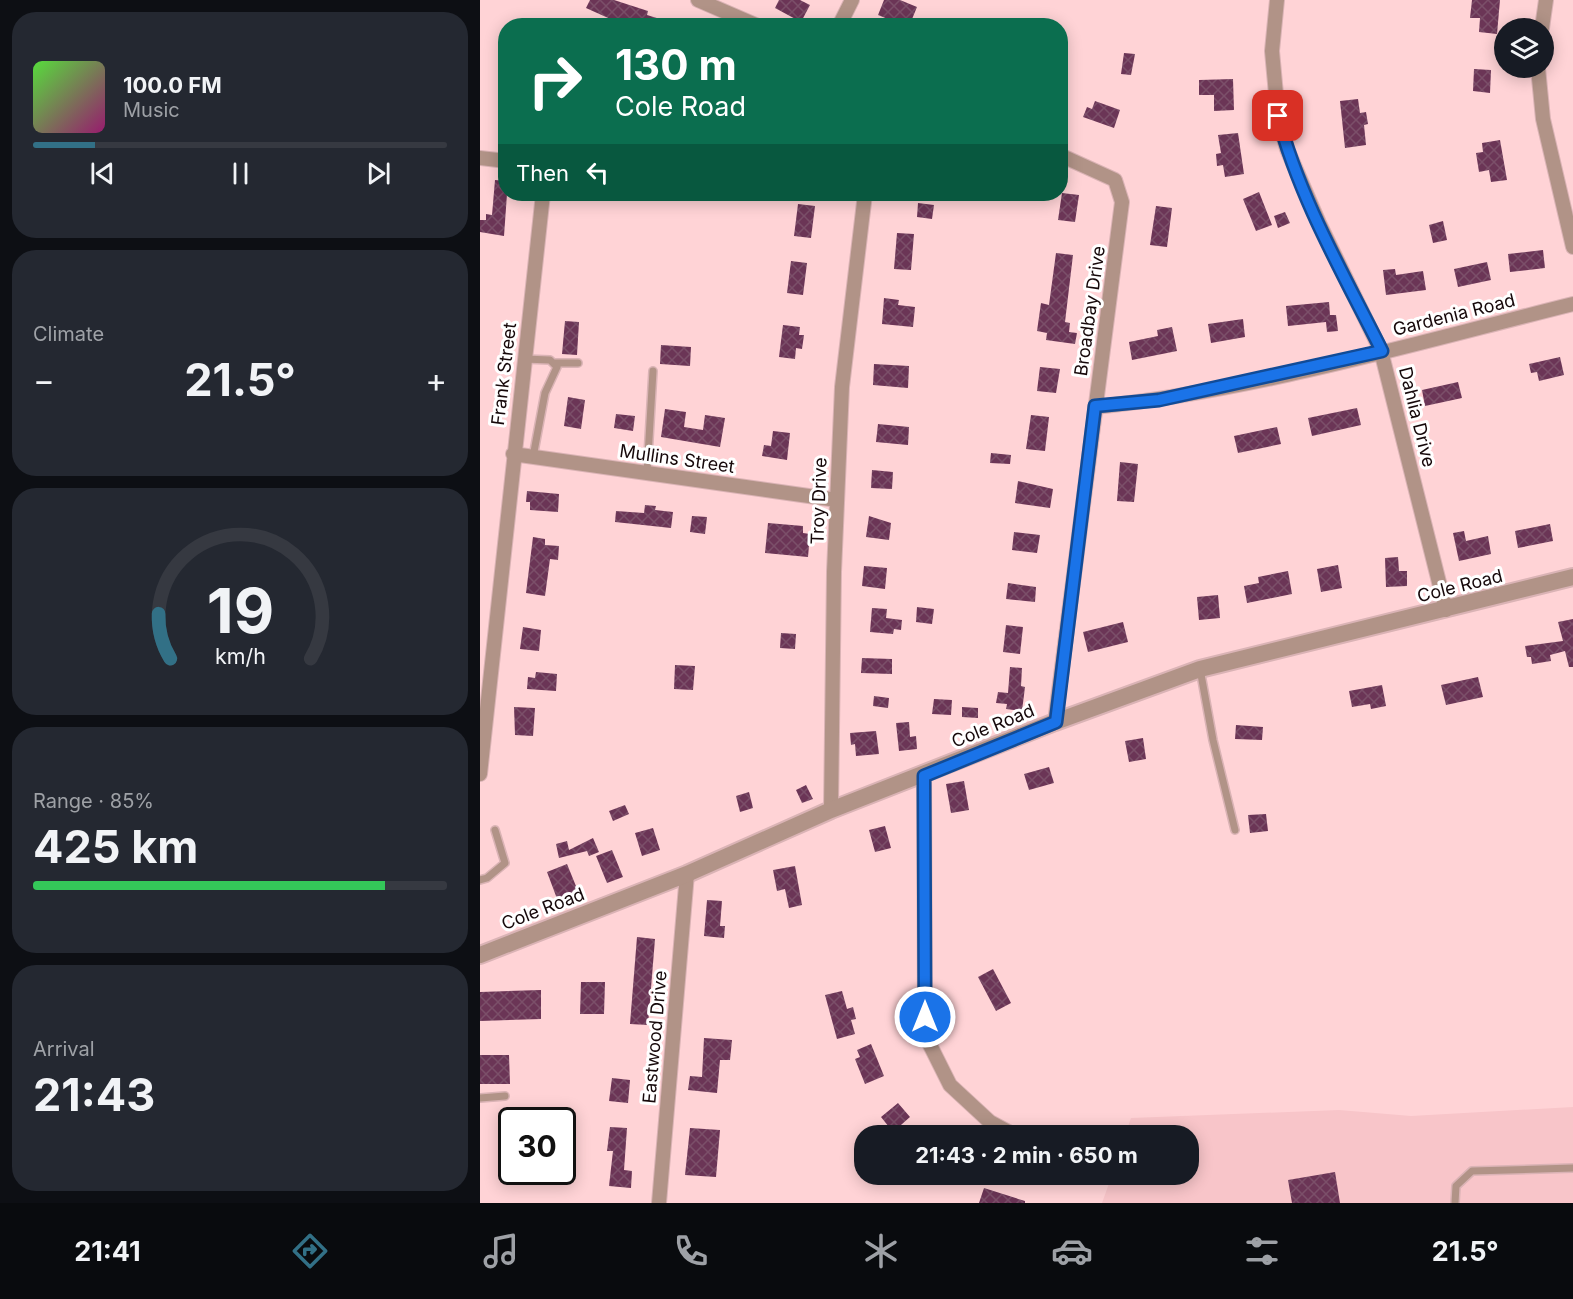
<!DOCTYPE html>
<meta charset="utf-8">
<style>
body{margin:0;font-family:Inter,sans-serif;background:#242831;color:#f1f3f6;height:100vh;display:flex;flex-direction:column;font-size:22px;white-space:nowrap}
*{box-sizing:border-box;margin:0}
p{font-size:20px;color:#9ea1a6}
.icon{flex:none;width:33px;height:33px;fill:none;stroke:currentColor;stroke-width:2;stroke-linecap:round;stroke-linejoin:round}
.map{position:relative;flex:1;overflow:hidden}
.panel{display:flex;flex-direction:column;gap:12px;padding:12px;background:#0d0f14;width:480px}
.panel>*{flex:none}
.top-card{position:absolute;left:18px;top:18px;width:570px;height:183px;border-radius:24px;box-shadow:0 3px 15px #0003;background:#0b6e4f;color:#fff;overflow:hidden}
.tools{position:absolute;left:1014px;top:18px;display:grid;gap:12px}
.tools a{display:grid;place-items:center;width:60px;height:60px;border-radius:50%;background:#171b24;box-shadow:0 3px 15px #0003;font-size:30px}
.speed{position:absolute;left:18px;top:1107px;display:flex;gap:12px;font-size:30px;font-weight:700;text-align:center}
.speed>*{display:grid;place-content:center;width:78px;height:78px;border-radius:50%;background:#171b24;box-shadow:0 3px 15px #0003;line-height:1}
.speed .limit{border:3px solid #111;border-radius:9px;background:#fff;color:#111}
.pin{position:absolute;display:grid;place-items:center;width:51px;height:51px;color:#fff;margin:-26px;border-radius:12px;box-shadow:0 3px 9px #0006}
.me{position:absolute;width:66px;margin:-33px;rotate:0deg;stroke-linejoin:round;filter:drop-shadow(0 0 4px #0008)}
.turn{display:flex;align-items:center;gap:21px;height:126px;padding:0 18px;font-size:27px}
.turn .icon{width:78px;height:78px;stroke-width:2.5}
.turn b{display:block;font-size:42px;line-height:51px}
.then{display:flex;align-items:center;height:57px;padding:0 18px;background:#0003;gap:12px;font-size:22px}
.big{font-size:45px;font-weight:700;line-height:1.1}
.panel .tile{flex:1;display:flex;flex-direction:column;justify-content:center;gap:9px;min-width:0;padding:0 21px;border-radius:24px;background:#242831}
.panel .dial{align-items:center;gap:0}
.dial svg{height:156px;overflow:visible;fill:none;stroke:#363941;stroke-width:7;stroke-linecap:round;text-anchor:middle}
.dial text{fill:#f1f3f6;stroke:none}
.song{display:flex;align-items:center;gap:18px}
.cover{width:72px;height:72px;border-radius:9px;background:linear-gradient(135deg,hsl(110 70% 55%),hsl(320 70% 35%))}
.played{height:6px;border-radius:3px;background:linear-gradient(90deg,#327086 15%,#363941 15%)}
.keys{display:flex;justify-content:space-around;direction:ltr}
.heat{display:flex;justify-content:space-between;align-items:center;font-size:33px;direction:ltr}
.charge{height:9px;border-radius:4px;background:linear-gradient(90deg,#34c759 85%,#363941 0)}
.trip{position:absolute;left:374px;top:1125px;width:345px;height:60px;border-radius:24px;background:#171b24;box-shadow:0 3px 15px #0003;font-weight:700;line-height:60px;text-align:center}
.dock{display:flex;height:96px;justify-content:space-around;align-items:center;background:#090b0e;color:#9ea1a6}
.dock .icon{width:42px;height:42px}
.dock .current{color:#327086}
.dock b{font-size:27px;color:#f1f3f6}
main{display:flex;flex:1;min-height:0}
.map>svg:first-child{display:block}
.built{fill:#f8c5c9}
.building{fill:url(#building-cross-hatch)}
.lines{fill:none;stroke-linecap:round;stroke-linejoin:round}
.service-casing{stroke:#dab3b5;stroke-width:10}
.minor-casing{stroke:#dab3b5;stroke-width:16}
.tertiary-casing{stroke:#dab3b5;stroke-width:20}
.service{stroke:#b19387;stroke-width:7}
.minor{stroke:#b19387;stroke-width:14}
.tertiary{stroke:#b19387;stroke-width:16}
.route-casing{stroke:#114b97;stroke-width:15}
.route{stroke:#1a73e8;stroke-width:10}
.labels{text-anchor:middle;stroke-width:6;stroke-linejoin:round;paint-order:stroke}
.street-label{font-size:18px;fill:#16080a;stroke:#fff}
</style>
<main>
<section class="panel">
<div class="tile">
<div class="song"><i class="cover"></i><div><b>100.0 FM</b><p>Music</p></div></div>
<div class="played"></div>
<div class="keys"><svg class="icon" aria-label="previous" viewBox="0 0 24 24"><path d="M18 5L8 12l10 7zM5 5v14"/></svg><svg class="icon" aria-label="pause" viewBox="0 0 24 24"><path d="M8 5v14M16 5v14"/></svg><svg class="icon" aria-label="next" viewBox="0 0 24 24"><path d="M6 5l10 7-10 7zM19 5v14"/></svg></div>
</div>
<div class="tile"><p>Climate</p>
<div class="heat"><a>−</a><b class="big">21.5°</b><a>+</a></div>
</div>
<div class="tile dial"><svg viewBox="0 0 100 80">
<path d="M14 69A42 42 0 1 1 86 69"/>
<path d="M14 69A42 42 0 0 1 8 46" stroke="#327086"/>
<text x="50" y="56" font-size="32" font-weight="700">19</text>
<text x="50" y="72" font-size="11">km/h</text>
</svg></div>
<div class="tile"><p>Range · 85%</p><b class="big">425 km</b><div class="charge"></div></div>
<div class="tile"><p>Arrival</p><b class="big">21:43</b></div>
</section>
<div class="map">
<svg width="1093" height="1203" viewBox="0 0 1093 1203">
<defs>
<pattern id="building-cross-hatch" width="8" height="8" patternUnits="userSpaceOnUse" patternTransform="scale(1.5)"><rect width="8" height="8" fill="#6b3556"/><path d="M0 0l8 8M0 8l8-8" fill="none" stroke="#7b4f69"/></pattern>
</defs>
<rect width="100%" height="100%" fill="#ffd3d6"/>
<path class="built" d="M1093,1107V1203H622L632,1175L708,1174V1136L645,1135L651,1118L859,1110L931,1116Z"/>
<path class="building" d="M110,0H134L168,11L167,15L193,23V26H146L106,8Z
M299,0H320L330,5L321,22L295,8Z
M404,0H420L437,7L430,24L422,20L420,24L398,15Z
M992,0H1020L1017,34L999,32L1000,18H990Z
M644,53L655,54L651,75L641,74Z
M994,69L1011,70L1010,93L993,91Z
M753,79L754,110L734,111V95H719V80Z
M878,99L880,113L886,112L888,124L884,125L886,145L865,148L860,101Z
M615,101L640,110L634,128L603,117L607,107L612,109Z
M758,133L764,174L745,177L743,165L737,166L736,154L741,153L738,135Z
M1020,140L1027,180L1011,182L1009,170L999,172L996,153L1003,152L1002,143Z
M15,180L26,181L27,194L24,236L0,232V220H6V214L12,215Z
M779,192L792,225L776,231L763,199Z
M582,193L599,195L595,222L578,220Z
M438,203L454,205L452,219L437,217Z
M318,204L335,206L331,238L314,236Z
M676,206L692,208L687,247L670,245Z
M805,212L810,223L798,228L794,216Z
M963,221L967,240L953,243L949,225Z
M417,233L434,234L431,270L414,269Z
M1063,250L1065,268L1030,272L1028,254Z
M576,253L593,255L585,322L590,323L589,332L597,333L595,344L566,340L567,333L557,331L561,303L569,305Z
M311,261L327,263L323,295L307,293Z
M1007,262L1011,280L978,287L974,269Z
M915,269L916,275L943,271L946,290L906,295L903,270Z
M404,298L419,300L418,305L435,307L433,327L402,324Z
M849,302L850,315H856L858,331L847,332L846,322L808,326L806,306Z
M763,319L765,337L731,343L728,324Z
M85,321L99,322L97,355L82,354Z
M303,325L320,327L319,335H324L322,349L316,348L315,359L299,357Z
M692,327L697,351L652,360L649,342L678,336L677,330Z
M181,345L211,347L210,366L180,364Z
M1080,357L1084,375L1059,381L1057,372L1051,373L1049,364Z
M394,364L429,366L428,388L393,385Z
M560,367L580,369L576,393L557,391Z
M978,382L982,398L945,406L942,390Z
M88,397L105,400L101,429L84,426Z
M877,408L881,425L832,436L828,418Z
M185,409L206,412L204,427L223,430L225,415L245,418L240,447L181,437Z
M136,414L155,416L153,431L134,428Z
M551,415L569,417L565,451L546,449Z
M398,424L429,427L428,445L396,442Z
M797,427L801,444L758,453L754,436Z
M293,431L310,433L307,460L282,456L284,445L291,446Z
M511,453L531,455L530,464L510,463Z
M640,462L658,464L654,502L637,501Z
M392,470L413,472L412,489L391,488Z
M538,481L573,489L570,508L535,503Z
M47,491L79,494L78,512L50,510V502H46Z
M165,505L176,506L175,510L193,512L191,528L135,522L136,511L164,513Z
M212,516L227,517L225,534L210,532Z
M389,516L411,523L409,540L386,537Z
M288,523L323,526V533L330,534L328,557L285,553Z
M1070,524L1073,541L1038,548L1035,531Z
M984,531L986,541L1008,536L1011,554L979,561L973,533Z
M534,532L560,535L557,553L532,550Z
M53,537L65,539V545L79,546L78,560L70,559L65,596L46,593Z
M918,557L919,571H927V586L906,587L905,558Z
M858,565L862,588L841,592L837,569Z
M384,566L407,568L405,589L382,586Z
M808,571L812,594L767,603L764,586L779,583L778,577Z
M528,583L556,587L555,602L526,599Z
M738,595L740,618L719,620L717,597Z
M437,607L454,609L452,624L436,622Z
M392,608L407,609L406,618L422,620L421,630L414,629L413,634L390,632Z
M1093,619V667H1089L1085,651L1070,655L1071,661L1052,664L1051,657H1047L1045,646L1083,641L1078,622Z
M643,622L648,642L608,652L603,632Z
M526,625L543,627L540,654L523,652Z
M43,627L61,630L59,651L40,649Z
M301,633L316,634L315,649L300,648Z
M382,658L412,659V674L381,673Z
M195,665L215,666L213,690L194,689Z
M530,667L542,668L541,686L545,687L542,711L526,709L527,704L516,703L518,692L528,693Z
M56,672L77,674L76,691L47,689L48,677L55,678Z
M998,677L1003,697L966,705L961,685Z
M902,685L906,706L891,709L890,704L872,707L869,691Z
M394,696L409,698L408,708L393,706Z
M454,699L472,700L471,715L452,714Z
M34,707L55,708L53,736L35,735Z
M482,707L498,708V718L482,717Z
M429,722L430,737L436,736L437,749L419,751L416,723Z
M756,725L783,727L782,740L755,739Z
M396,731L399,754L376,756L375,744L371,745L370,733Z
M663,738L666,759L649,762L645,741Z
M569,767L574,783L549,790L544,774Z
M484,781L489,810L471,813L466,784Z
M326,785L333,799L322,803L316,790Z
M269,792L273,808L260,812L256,796Z
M145,805L149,814L133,821L129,811Z
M786,814L788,831L770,833L768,815Z
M405,826L411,848L395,852L389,830Z
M173,828L180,850L162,856L155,833Z
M113,838L119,852L109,856L107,851L79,858L76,844L87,841L89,850Z
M132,850L143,877L127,883L116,856Z
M87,864L100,896L79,904L67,872Z
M315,866L322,905L309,908L305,889L297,891L293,870Z
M227,900L242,901L240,926H245L244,938L224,936Z
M157,937L175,939L168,1025L150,1024Z
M513,969L531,1003L516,1011L498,977Z
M101,982H125L124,1014H100Z
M61,990V1019L0,1021V992Z
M362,991L367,1009L373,1007L376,1019L371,1020L375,1034L357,1039L345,995Z
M224,1038L252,1040L250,1060H240L237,1093L208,1090L210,1076L222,1077Z
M391,1044L404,1076L385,1084L375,1059L380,1057L377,1050Z
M0,1055H29L30,1084H0Z
M132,1078L150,1080L148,1103L129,1101Z
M418,1103L430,1117L413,1132L401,1117Z
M130,1127L147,1128L144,1170L152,1171L151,1188L129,1186L133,1151H127Z
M210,1128L240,1130L236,1177L205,1175Z
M855,1172L860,1203H812L808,1180Z
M504,1188L545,1201V1203H499Z"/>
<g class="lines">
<defs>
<path id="service" d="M44,359L70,360L77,367L65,393L53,457
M74,363H98
M167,473L173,371
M720,669L733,740L755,830
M0,880L7,878L25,863L15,830
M0,1098L25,1096
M975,1203L976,1186L992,1171L1093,1168"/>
<path id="minor" d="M218,0L278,26
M797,0L792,51L798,116L807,149L839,223L901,351L966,610
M359,26L372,0
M1062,28L1066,0
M1058,68L1063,119L1093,247
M0,158L26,161
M615,407C777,390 936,343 1093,304
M33,454L357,500
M575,722L642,202L635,180L580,155
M0,774L63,194
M444,776L445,1035L470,1085L510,1122L536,1136
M351,810L354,572L362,387L385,194
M179,1203L207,874"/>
<path id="tertiary" d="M0,955L207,874L351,810L575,722L720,669L1093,577"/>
</defs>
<use href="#service" class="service-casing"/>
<use href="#minor" class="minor-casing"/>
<use href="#tertiary" class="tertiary-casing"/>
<use href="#service" class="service"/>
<use href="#minor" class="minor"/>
<use href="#tertiary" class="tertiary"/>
</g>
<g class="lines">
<defs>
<path id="route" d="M445,1017L444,776L576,722L615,406L679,400L902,351C864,275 819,198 798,116"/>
</defs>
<use href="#route" class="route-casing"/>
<use href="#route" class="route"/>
</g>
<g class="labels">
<g class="street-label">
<text transform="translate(610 311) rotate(-82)" y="6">Broadbay Drive</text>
<text transform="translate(974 315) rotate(-14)" y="6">Gardenia Road</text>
<text transform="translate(24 374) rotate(-83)" y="6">Frank Street</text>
<text transform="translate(937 417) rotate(76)" y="6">Dahlia Drive</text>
<text transform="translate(197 459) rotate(8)" y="6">Mullins Street</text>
<text transform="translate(339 501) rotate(-88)" y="6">Troy Drive</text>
<text transform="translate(980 586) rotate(-14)" y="6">Cole Road</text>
<text transform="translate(513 726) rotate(-22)" y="6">Cole Road</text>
<text transform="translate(63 909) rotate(-21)" y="6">Cole Road</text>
<text transform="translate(175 1037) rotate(-85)" y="6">Eastwood Drive</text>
</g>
</g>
</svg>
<div class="tools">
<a><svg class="icon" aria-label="layers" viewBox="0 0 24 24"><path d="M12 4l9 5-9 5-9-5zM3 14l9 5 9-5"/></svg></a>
</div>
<div class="speed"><div class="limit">30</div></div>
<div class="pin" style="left:798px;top:116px;background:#d93025"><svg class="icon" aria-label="arrive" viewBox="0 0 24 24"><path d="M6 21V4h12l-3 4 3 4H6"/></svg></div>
<svg class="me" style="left:445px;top:1017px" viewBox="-20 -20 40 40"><circle r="17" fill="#1a73e8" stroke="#fff" stroke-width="3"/><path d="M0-11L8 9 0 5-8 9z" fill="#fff"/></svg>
<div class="trip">21:43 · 2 min · 650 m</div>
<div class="top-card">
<div class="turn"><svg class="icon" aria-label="right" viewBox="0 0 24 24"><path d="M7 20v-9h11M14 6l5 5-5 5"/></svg><div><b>130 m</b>Cole Road</div></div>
<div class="then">Then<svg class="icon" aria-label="left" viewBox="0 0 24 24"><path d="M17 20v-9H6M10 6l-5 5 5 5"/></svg></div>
</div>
</div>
</main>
<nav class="dock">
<b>21:41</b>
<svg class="icon current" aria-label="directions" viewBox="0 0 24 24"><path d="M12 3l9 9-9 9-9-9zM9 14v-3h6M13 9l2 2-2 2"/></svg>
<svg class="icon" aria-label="music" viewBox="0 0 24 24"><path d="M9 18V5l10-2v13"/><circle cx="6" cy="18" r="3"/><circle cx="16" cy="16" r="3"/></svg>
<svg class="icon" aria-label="phone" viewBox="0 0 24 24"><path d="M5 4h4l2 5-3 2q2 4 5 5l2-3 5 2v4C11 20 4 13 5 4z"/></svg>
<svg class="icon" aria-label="climate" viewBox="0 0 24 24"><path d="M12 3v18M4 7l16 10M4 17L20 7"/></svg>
<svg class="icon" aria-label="car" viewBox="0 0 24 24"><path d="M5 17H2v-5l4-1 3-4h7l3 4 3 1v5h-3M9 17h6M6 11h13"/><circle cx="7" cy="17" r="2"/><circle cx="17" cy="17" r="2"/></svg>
<svg class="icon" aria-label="filters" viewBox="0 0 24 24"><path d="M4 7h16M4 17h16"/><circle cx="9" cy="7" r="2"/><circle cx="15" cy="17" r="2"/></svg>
<b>21.5°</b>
</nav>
